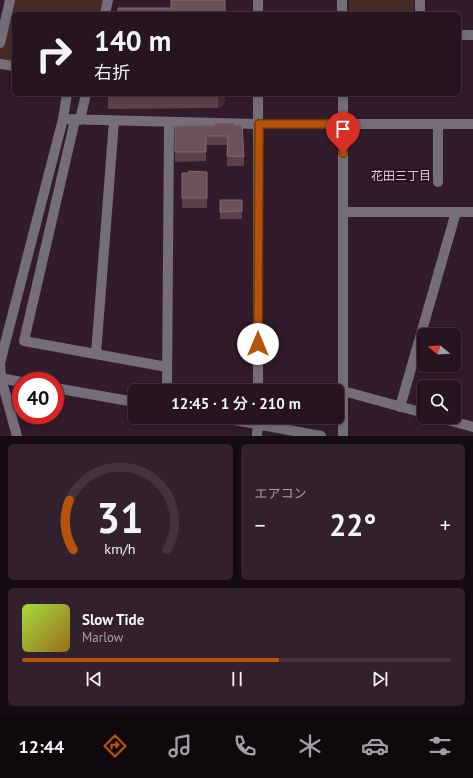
<!DOCTYPE html>
<html lang="ja">
<meta charset="utf-8">
<style>
body{margin:0;font-family:"PT Sans","Noto Sans JP",sans-serif;background:#32212d;color:#f1f3f6;height:100vh;display:flex;flex-direction:column;font-size:15px;white-space:nowrap}
*{box-sizing:border-box;margin:0}
p{font-size:13px;color:#a49ea5}
.icon{flex:none;width:22px;height:22px;fill:none;stroke:currentColor;stroke-width:2;stroke-linecap:round;stroke-linejoin:round}
.map{position:relative;height:436px;overflow:hidden}
.drawer{display:flex;flex-direction:column;gap:8px;padding:8px;background:#150b12;flex:1}
.drawer>*{flex:none}
.top-card{position:absolute;left:12px;top:12px;width:449px;height:84px;border-radius:6px;box-shadow:0 2px 6px #0003,0 0 0 1px #42333e;background:#261420;color:#f1f3f6;overflow:hidden}
.needle{width:26px;rotate:288deg}
.fabs{position:absolute;left:417px;top:328px;display:grid;gap:8px}
.fabs a{display:grid;place-items:center;width:44px;height:44px;border-radius:6px;background:#261420;box-shadow:0 2px 6px #0003,0 0 0 1px #42333e;font-size:20px}
.speed{position:absolute;left:12px;top:372px;display:flex;gap:8px;font-size:20px;font-weight:700;text-align:center}
.speed>*{display:grid;place-content:center;width:52px;height:52px;border-radius:50%;background:#261420;box-shadow:0 2px 6px #0003,0 0 0 1px #42333e;line-height:1}
.speed .limit{border:6px solid #d22;background:#fff;color:#111}
.pin{position:absolute;display:grid;place-items:center;width:34px;height:34px;color:#fff;margin:-41px -17px;border-radius:50% 50% 50% 0;rotate:-45deg;box-shadow:0 0 4px #0007}
.pin .icon{rotate:45deg}
.me{position:absolute;width:44px;margin:-22px;rotate:0deg;stroke-linejoin:round;filter:drop-shadow(0 0 3px #0008)}
.turn{display:flex;align-items:center;gap:14px;height:84px;padding:0 16px;font-size:18px}
.turn .icon{width:52px;height:52px;stroke-width:2.5}
.turn b{display:block;font-size:28px;line-height:34px}
.big{font-size:30px;font-weight:600;line-height:1.1}
.drawer .widget{flex:1;display:flex;flex-direction:column;justify-content:center;gap:6px;min-width:0;padding:0 14px;border-radius:6px;background:#32212d}
.drawer .dial{align-items:center;gap:0}
.dial svg{height:104px;overflow:visible;fill:none;stroke:#42333e;stroke-width:7;stroke-linecap:round;text-anchor:middle}
.dial text{fill:#f1f3f6;stroke:none}
.song{display:flex;align-items:center;gap:12px}
.cover{width:48px;height:48px;border-radius:6px;background:linear-gradient(135deg,hsl(80 70% 55%),hsl(40 70% 35%))}
.played{height:4px;border-radius:2px;background:linear-gradient(90deg,#b45309 60%,#42333e 60%)}
.keys{display:flex;justify-content:space-around;direction:ltr}
.heat{display:flex;justify-content:space-between;align-items:center;font-size:22px;direction:ltr}
.drawer .tiles{flex:1;display:grid;gap:8px;grid-template-columns:1fr 1fr}
.widget:last-child{grid-column:span 2}
.trip{position:absolute;left:128px;top:384px;width:216px;height:40px;border-radius:6px;background:#261420;box-shadow:0 2px 6px #0003,0 0 0 1px #42333e;font-weight:600;line-height:40px;text-align:center}
.tabs{display:flex;height:64px;justify-content:space-around;align-items:center;background:#0f080d;color:#a49ea5}
.tabs .icon{width:28px;height:28px}
.tabs .selected{color:#b45309}
.tabs b{font-size:18px;color:#f1f3f6}
.map>svg:first-child{display:block}
.green{fill:#462a25}
.lines{fill:none;stroke-linecap:round;stroke-linejoin:round}
.minor{stroke:#766d7a;stroke-width:10}
.wall{fill:#5d4148}
.shaded-wall{fill:#462b35}
.building{fill:#6c5258;stroke:#80676e}
.route-casing{stroke:#753606;stroke-width:10}
.route{stroke:#b45309;stroke-width:7}
.labels{text-anchor:middle;stroke-width:4;stroke-linejoin:round;paint-order:stroke}
.neighbourhood-label{font-size:12px;fill:#e3c4d7;stroke:#271221}
</style>
<div class="map">
<svg width="473" height="436" viewBox="0 0 473 436">
<rect width="100%" height="100%" fill="#321b2a"/>
<path class="green" d="M10,0H108L105,14H14V66L0,64V43Z
M349,0H414V14H349Z"/>
<g class="lines">
<path class="minor" d="M258,0V14
M342,0V14
M420,0V14
M105,14L108,0
M459,35H473
M0,43L10,0
M0,64L14,66
M343,94V436
M63,119L67,94
M75,120L24,341L167,367
M80,120L86,94
M438,124V182
M343,212H473
M96,354L114,121
M1,378L21,382
M55,388L135,402
M167,391L169,123
M258,391V94
M343,391L424,413
M400,407L456,212
M218,417L321,436
M437,417L473,427
M17,436L1,378L0,363L63,119L259,124H473
M257,436L258,417"/>
</g>
<path class="wall" d="M108,94H226L223,106L218,108L108,109Z
M235,125L244,157V166H227V145H206V161L175,162V126Z
M207,172V208H182V173Z
M220,200H242V219H220Z"/>
<path class="shaded-wall" d="M218,94H226L223,106L218,108Z"/>
<path class="building" d="M171,0H225V14H118V8H171Z
M108,94H219L108,95Z
M215,123H235V125H242L244,157L227,156L228,136H206V152H175V126H211L215,125Z
M189,171L207,172V198H182V173H189Z
M220,200H242V211L220,212Z"/>
<g class="lines">
<defs>
<path id="route" d="M258,344L259,124H343V153"/>
</defs>
<use href="#route" class="route-casing"/>
<use href="#route" class="route"/>
</g>
<g class="labels">
<g class="neighbourhood-label">
<text x="401" y="180">花田三丁目</text>
</g>
</g>
</svg>
<div class="fabs">
<a><svg class="needle" viewBox="-14 -14 28 28"><path d="M0-13l5 13h-10z" fill="#e53935"/><path d="M0 13l5-13h-10z" fill="#a49ea5"/></svg></a>
<a><svg class="icon" aria-label="search" viewBox="0 0 24 24"><circle cx="10" cy="10" r="6"/><path d="M15 15l6 6"/></svg></a>
</div>
<div class="speed"><div class="limit">40</div></div>
<div class="pin" style="left:343px;top:153px;background:#d93025"><svg class="icon" aria-label="arrive" viewBox="0 0 24 24"><path d="M6 21V4h12l-3 4 3 4H6"/></svg></div>
<svg class="me" style="left:258px;top:344px" viewBox="-20 -20 40 40"><circle r="19" fill="#fff"/><path d="M0-13L10 11 0 6-10 11z" fill="#b45309"/></svg>
<div class="trip">12:45 · 1 分 · 210 m</div>
<div class="top-card">
<div class="turn"><svg class="icon" aria-label="right" viewBox="0 0 24 24"><path d="M7 20v-9h11M14 6l5 5-5 5"/></svg><div><b>140 m</b>右折</div></div>
</div>
</div>
<section class="drawer">
<div class="tiles">
<div class="widget dial"><svg viewBox="0 0 100 80">
<path d="M14 69A42 42 0 1 1 86 69"/>
<path d="M14 69A42 42 0 0 1 11 31" stroke="#b45309"/>
<text x="50" y="56" font-size="32" font-weight="700">31</text>
<text x="50" y="72" font-size="11">km/h</text>
</svg></div>
<div class="widget"><p>エアコン</p>
<div class="heat"><a>−</a><b class="big">22°</b><a>+</a></div>
</div>
<div class="widget">
<div class="song"><i class="cover"></i><div><b>Slow Tide</b><p>Marlow</p></div></div>
<div class="played"></div>
<div class="keys"><svg class="icon" aria-label="previous" viewBox="0 0 24 24"><path d="M18 5L8 12l10 7zM5 5v14"/></svg><svg class="icon" aria-label="pause" viewBox="0 0 24 24"><path d="M8 5v14M16 5v14"/></svg><svg class="icon" aria-label="next" viewBox="0 0 24 24"><path d="M6 5l10 7-10 7zM19 5v14"/></svg></div>
</div>
</div>
</section>
<nav class="tabs">
<b>12:44</b>
<svg class="icon selected" aria-label="directions" viewBox="0 0 24 24"><path d="M12 3l9 9-9 9-9-9zM9 14v-3h6M13 9l2 2-2 2"/></svg>
<svg class="icon" aria-label="music" viewBox="0 0 24 24"><path d="M9 18V5l10-2v13"/><circle cx="6" cy="18" r="3"/><circle cx="16" cy="16" r="3"/></svg>
<svg class="icon" aria-label="phone" viewBox="0 0 24 24"><path d="M5 4h4l2 5-3 2q2 4 5 5l2-3 5 2v4C11 20 4 13 5 4z"/></svg>
<svg class="icon" aria-label="climate" viewBox="0 0 24 24"><path d="M12 3v18M4 7l16 10M4 17L20 7"/></svg>
<svg class="icon" aria-label="car" viewBox="0 0 24 24"><path d="M5 17H2v-5l4-1 3-4h7l3 4 3 1v5h-3M9 17h6M6 11h13"/><circle cx="7" cy="17" r="2"/><circle cx="17" cy="17" r="2"/></svg>
<svg class="icon" aria-label="filters" viewBox="0 0 24 24"><path d="M4 7h16M4 17h16"/><circle cx="9" cy="7" r="2"/><circle cx="15" cy="17" r="2"/></svg>
</nav>
